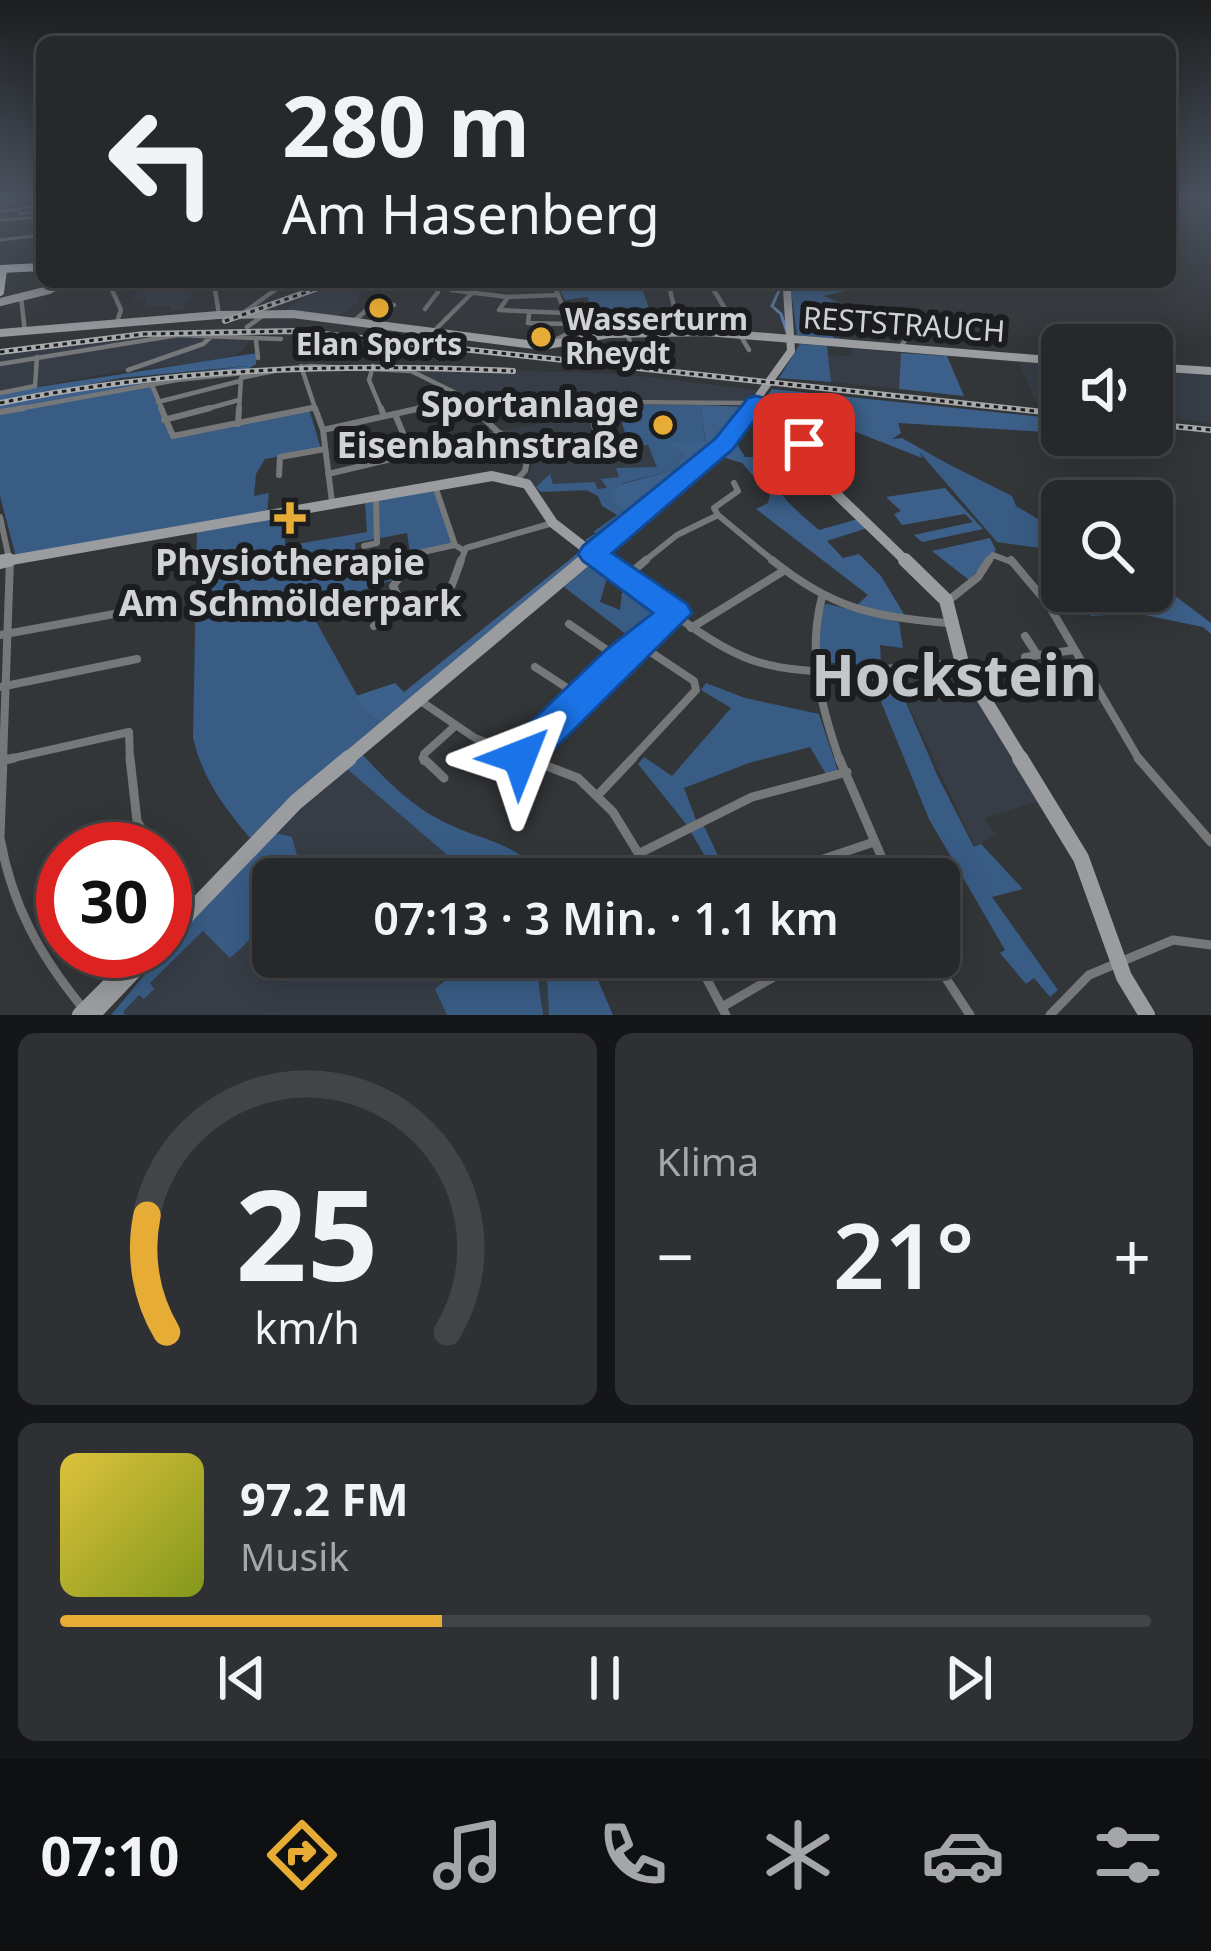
<!DOCTYPE html>
<html lang="de">
<meta charset="utf-8">
<style>
body{margin:0;font-family:"Noto Sans",sans-serif;background:#2e3033;color:#f1f3f6;height:100vh;display:flex;flex-direction:column;font-size:45px;white-space:nowrap}
*{box-sizing:border-box;margin:0}
p{font-size:39px;color:#a4a6a9}
.icon{flex:none;width:66px;height:66px;fill:none;stroke:currentColor;stroke-width:2;stroke-linecap:round;stroke-linejoin:round}
.map{position:relative;height:1015px;overflow:hidden}
.drawer{display:flex;flex-direction:column;gap:18px;padding:18px;background:#151618;flex:1}
.drawer>*{flex:none}
.guide{position:absolute;left:36px;top:36px;width:1140px;height:252px;border-radius:18px;box-shadow:0 6px 30px #0003,0 0 0 3px #424447;background:#26282b;color:#f1f3f6;overflow:hidden}
.controls{position:absolute;left:1041px;top:324px;display:grid;gap:24px}
.controls a{display:grid;place-items:center;width:132px;height:132px;border-radius:18px;background:#26282b;box-shadow:0 6px 30px #0003,0 0 0 3px #424447;font-size:60px}
.speed{position:absolute;left:36px;top:822px;display:flex;gap:24px;font-size:60px;font-weight:700;text-align:center}
.speed>*{display:grid;place-content:center;width:156px;height:156px;border-radius:50%;background:#26282b;box-shadow:0 6px 30px #0003,0 0 0 3px #424447;line-height:1}
.speed .limit{border:18px solid #d22;background:#fff;color:#111}
.pin{position:absolute;display:grid;place-items:center;width:102px;height:102px;color:#fff;margin:-51px;border-radius:24px;box-shadow:0 6px 18px #0006}
.me{position:absolute;width:132px;margin:-66px;rotate:45deg;stroke-linejoin:round;filter:drop-shadow(0 0 9px #0008)}
.turn{display:flex;align-items:center;gap:42px;height:252px;padding:0 48px;font-size:54px}
.turn .icon{width:156px;height:156px;stroke-width:2.5}
.turn b{display:block;font-size:84px;line-height:102px}
.big{font-size:90px;font-weight:600;line-height:1.1}
.drawer .widget{flex:1;display:flex;flex-direction:column;justify-content:center;gap:18px;min-width:0;padding:0 42px;border-radius:18px;background:#2e3033}
.drawer .dial{align-items:center;gap:0}
.dial svg{height:312px;overflow:visible;fill:none;stroke:#424447;stroke-width:7;stroke-linecap:round;text-anchor:middle}
.dial text{fill:#f1f3f6;stroke:none}
.song{display:flex;align-items:center;gap:36px}
.cover{width:144px;height:144px;border-radius:18px;background:linear-gradient(135deg,hsl(50 70% 55%),hsl(70 70% 35%))}
.played{height:12px;border-radius:6px;background:linear-gradient(90deg,#e7ac36 35%,#424447 35%)}
.keys{display:flex;justify-content:space-around;direction:ltr}
.heat{display:flex;justify-content:space-between;align-items:center;font-size:66px;direction:ltr}
.drawer .tiles{flex:1;display:grid;gap:18px;grid-template-columns:1fr 1fr}
.widget:last-child{grid-column:span 2}
.trip{position:absolute;left:252px;top:858px;width:708px;height:120px;border-radius:18px;background:#26282b;box-shadow:0 6px 30px #0003,0 0 0 3px #424447;font-weight:600;line-height:120px;text-align:center}
.dock{display:flex;height:192px;justify-content:space-around;align-items:center;background:#0f1011;color:#a4a6a9}
.dock .icon{width:84px;height:84px}
.dock .current{color:#e7ac36}
.dock b{font-size:54px;color:#f1f3f6}
.map>svg:first-child{display:block}
.built{fill:#373d46}
.green{fill:#395c85}
.forest{fill:#3c608a}
.lines{fill:none;stroke-linecap:round;stroke-linejoin:round}
.stream{stroke:#5d82af;stroke-width:3}
.street-far4{stroke:#767779;stroke-width:3}
.street-far3{stroke:#767779;stroke-width:4.5}
.street-far2{stroke:#767779;stroke-width:6}
.street-far1{stroke:#767779;stroke-width:8}
.street{stroke:#767779;stroke-width:9}
.secondary-far4{stroke:#9a9c9f;stroke-width:6}
.secondary-far3{stroke:#9a9c9f;stroke-width:8}
.secondary-far2{stroke:#9a9c9f;stroke-width:10}
.secondary-far1{stroke:#9a9c9f;stroke-width:14}
.secondary{stroke:#9a9c9f;stroke-width:16}
.primary{stroke:#b5b8bb;stroke-width:8}
.rail-casing{stroke:#a9abad;stroke-width:6}
.rail{stroke:#1c1d1f;stroke-width:3;stroke-dasharray:4.5;stroke-linecap:butt}
.route{fill:#1a73e8;stroke:#114b97;stroke-width:3}
.poi-dot{fill:#e7ac36;stroke:#1c1d1f;stroke-width:4.5}
.labels{text-anchor:middle;stroke-width:12;stroke-linejoin:round;paint-order:stroke}
.far-poi-label{font-size:30px;font-weight:bold;fill:#d1d3d5;stroke:#1c1d1f;text-anchor:start}
.far-street-label{font-size:30px;fill:#d1d3d5;stroke:#1c1d1f}
.poi-label{font-size:36px;font-weight:bold;fill:#d1d3d5;stroke:#1c1d1f;text-anchor:end}
.near-district-label{font-size:57px;font-weight:bold;fill:#c3c7cb;stroke:#1c1d1f}
</style>
<div class="map">
<svg width="1211" height="1015" viewBox="0 0 1211 1015">
<rect width="100%" height="100%" fill="#333639"/>
<path class="built" d="M141,282H214L215,285L190,290L192,298L185,300V309L171,311L170,306L144,307L146,299L136,301L132,295L142,292L137,283Z
M343,282H370L358,295L360,301L347,311L336,316L284,311L303,297Z
M172,334L251,340L234,358L116,372L0,393V354Z
M851,348L901,353L899,389L831,382L828,355L852,356Z
M1018,360L1062,363V404L1035,401Z
M412,367L623,374L757,390L748,401L472,399L409,370Z
M1152,369L1211,374V423L1173,419L1152,392Z
M591,415L599,440L592,445L594,451L648,445L661,476L604,491L541,492L526,478L532,467L530,458L500,430Z
M925,669L944,696L967,683L1039,801L984,818L996,834L975,847L893,672Z
M346,768L475,879H273V957H546L549,1015H111L165,949L291,816Z"/>
<path class="green" d="M556,282H640L649,308L590,314L588,297L565,300Z
M790,282H846L857,288L823,296L838,302L799,309L835,338L856,341L797,335Z
M800,344L827,346L831,382L779,378Z
M151,386L172,437L309,409L321,449L265,459L256,474L254,496L269,493L267,513L16,557L0,496V414Z
M617,405H700L706,443L672,444L684,453L674,470L623,483L610,501L627,514L604,535L593,532L617,515L602,506L598,496L586,490L541,492L536,487L550,474L553,484L595,482L597,489L607,488L601,479L619,477L616,468L657,467L648,445L607,448L605,443L627,440Z
M916,448L1012,496L1016,506L1062,533V576L1040,548L997,542Z
M434,490L453,544L410,553L407,533L355,543L357,570L410,563L398,578L309,609L367,713L384,725L284,803L250,838C223,806 203,779 193,738L197,529L285,516V546L367,532L365,503Z
M596,560L610,567L600,602L620,610L622,593L635,584L667,607V615L635,641L564,587Z
M1074,591H1145L1157,612L1091,616Z
M828,604L899,622L903,648L880,645L881,664L893,672L937,775L974,847L981,844L1023,889L992,897L1058,990L1050,997L1034,978L1026,984L1000,953L1005,950L929,819L866,665L819,662L816,646L823,605Z
M706,683L745,698L819,714L838,771L826,774L810,747L749,763L684,788L698,825L703,824L729,879H718L687,825L638,764L644,757L672,776L731,708L701,690Z
M362,754C386,780 410,805 442,821C485,843 512,839 547,879H475L346,768Z
M274,833L292,837L300,866L290,879H273C273,914 257,935 230,958L203,931L150,983L154,989L144,999L139,995L123,1012L125,1015H111L195,915Z
M450,957H535L543,1015H447L435,989L456,972Z
M546,957H588L613,1015H549Z"/>
<path class="forest" d="M257,353L256,364L248,369L0,412V404L109,383L247,366L121,378L0,402V393Z
M901,353L947,356L964,396L899,389Z
M772,389L1062,419V433L898,423L901,433L892,439L902,438L953,467L919,450L922,458L800,410L763,401Z
M700,405L748,407L730,436L598,547L585,540L596,533L604,535L627,514L610,501L619,485L674,470L684,453L666,443L706,442Z
M735,441L745,457H765C775,494 792,507 819,530L858,519L867,528L827,541L843,558L859,554L881,576L905,616L855,607L868,595L756,509L768,503L770,495L742,463L719,456Z
M945,488L983,529L922,542L914,535L973,522L965,514L902,525L894,514L901,511L886,497Z
M990,538L996,550L969,580L932,551Z
M578,553L585,559L384,725L367,713L356,696L395,683L404,692Z
M1152,565L1170,592L1211,623V634L1203,627L1135,613L1156,611L1145,591H1152Z"/>
<g class="lines">
<path class="stream" d="M783,282L772,306L781,314L787,332"/>
<path class="street-far4" d="M0,206L18,200
M0,212L42,205
M20,214L37,211L36,206
M0,220L42,217
M0,240L42,235
M108,282L113,293
M214,282L216,293
M392,282L475,293
M553,282L557,293
M668,282L671,293
M712,282L714,293
M111,288L141,282
M271,293L286,282
M472,293L483,282"/>
<path class="street-far3" d="M112,290L121,310L117,322
M215,290L219,314
M451,290L508,297L558,295
M670,290L680,332
M714,290L749,350
M21,297L25,332
M508,297L499,310L565,313
M425,309L438,292
M243,313L275,290
M529,314L528,323L570,324
M638,314H676
M355,320L375,303L394,305
M247,327L264,315
M433,332L475,290
M555,340L573,331L556,290
M256,341L258,358
M901,346L912,331L913,318
M615,350L632,347L627,333
M0,364L178,335L281,339
M301,366L316,411
M373,366L369,380L382,411
M128,370L203,344L213,335
M152,385L163,411
M0,393L35,386L37,357
M466,401L476,411
M158,402L240,381
M589,404L591,411
M7,411L177,380L311,366L411,371L472,401L752,403
M199,411L239,400
M239,411L241,378L274,371
M299,411L312,408
M408,411L464,398"/>
<path class="street-far2" d="M161,408L173,436L312,408
M315,408L323,430L332,502
M381,408L384,416
M473,408L527,460L525,471L514,482
M590,408L599,446
M0,412L24,408
M395,414L412,455
M164,420L210,408
M238,424L239,408
M323,430L421,408
M328,474L500,433
M279,475L280,457L325,449
M435,486L455,545
M718,515L776,563
M0,517L10,563
M364,546L377,543L376,497
M593,554L607,563
M410,563L418,553L455,545L463,550
M460,563L466,548L553,523
M642,563L677,535L718,515L714,508L738,491L734,483
M987,563L993,555L1014,563"/>
<path class="street-far1" d="M602,560C648,592 706,646 758,662C820,681 898,666 962,663
M772,560C833,609 871,616 947,623
M1011,560L1048,604L1140,761
M627,576L646,560
M822,597C807,654 821,707 840,761
M949,600L978,577L989,560
M404,608L393,586L412,560
M569,624L620,659
M374,626L452,585L461,560
M691,628L785,570
M0,635L152,607
M1025,636L1036,653
M1025,657L1074,650
M535,667L581,697
M0,687L137,659
M422,702L475,738L534,761
M520,756L615,663L676,613
M0,761L129,732L130,761
M3,761L10,560
M424,761V754L454,727
M630,761L696,690L694,681L637,643"/>
<path class="street" d="M130,758L137,821L153,849
M423,758L444,778
M526,758L578,778L613,812L654,879
M839,758L891,879
M1138,758L1211,842
M0,761L14,758
M598,795L633,758
M0,836L3,758
M0,838C12,905 39,954 82,1007
M640,853L752,797L847,772
M165,863L172,866
M764,879L874,842
M695,957L726,1015
M932,957L970,1015
M722,1007L808,957
M1050,1015L1089,975L1173,940L1211,945"/>
<path class="secondary-far4" d="M787,282L788,293
M37,293L79,282"/>
<path class="secondary-far3" d="M0,302L49,290
M0,333L218,315L293,314L542,346L609,334L706,332L1062,361
M1152,367L1211,371
M756,403L781,411
M748,411L791,351L787,290"/>
<path class="secondary-far2" d="M771,408L782,411L826,484L908,563
M0,562L492,476L527,484L553,523L593,554
M581,563L724,444L750,408"/>
<path class="secondary-far1" d="M905,560L946,600L962,663L1022,761
M0,562L9,560
M345,761L585,560"/>
<path class="secondary" d="M1020,758L1081,858L1124,977L1147,1015
M165,938L296,802L349,758
M80,1015L144,951
M92,1015L153,951"/>
<path class="primary" d="M0,269L42,267
M0,292L3,270"/>
<defs>
<path id="rail" d="M225,321L335,282
M0,352L144,334L296,331L1062,414
M0,403C171,368 339,363 513,371
M1152,424L1211,430"/>
</defs>
<use href="#rail" class="rail-casing"/>
<use href="#rail" class="rail"/>
</g>
<linearGradient id="sky" x2="0" y2="1"><stop stop-color="#1c1e1f"/><stop offset="0.58" stop-color="#4a525f"/><stop offset="1" stop-color="#4a525f" stop-opacity="0"/></linearGradient>
<rect width="1211" height="342" fill="url(#sky)"/>
<path class="route" d="M756,396L788,404L817,444L813,449H796L772,414L761,411L733,449L612,553L687,604L692,613L534,769L520,774L507,769L501,757L507,745L607,649L653,613L583,561L578,554L583,546L715,439L748,398Z"/>
<g class="poi-dot">
<circle cx="379" cy="308" r="12"/>
<circle cx="541" cy="337" r="12"/>
<circle cx="663" cy="425" r="12"/>
<path d="M284 500h12v12h12v12h-12v12h-12v-12h-12v-12h12z"/>
</g>
<g class="labels">
<g class="far-poi-label">
<text x="565" y="330">Wasserturm<tspan x="565" dy="34">Rheydt</tspan></text>
<text x="379" y="355" text-anchor="middle">Elan Sports</text>
</g>
<g class="far-street-label">
<text transform="translate(904 325) rotate(4)" y="10">RESTSTRAUCH</text>
</g>
<g class="poi-label">
<text x="639" y="417">Sportanlage<tspan x="639" dy="41">Eisenbahnstraße</tspan></text>
<text x="290" y="575" text-anchor="middle">Physiotherapie<tspan x="290" dy="41">Am Schmölderpark</tspan></text>
</g>
<g class="near-district-label">
<text x="954" y="696">Hockstein</text>
</g>
</g>
</svg>
<div class="controls">
<a><svg class="icon" aria-label="sound" viewBox="0 0 24 24"><path d="M4 9h4l5-4v14l-5-4H4zM17 9q2 3 0 6"/></svg></a>
<a><svg class="icon" aria-label="search" viewBox="0 0 24 24"><circle cx="10" cy="10" r="6"/><path d="M15 15l6 6"/></svg></a>
</div>
<div class="speed"><div class="limit">30</div></div>
<div class="pin" style="left:804px;top:444px;background:#d93025"><svg class="icon" aria-label="arrive" viewBox="0 0 24 24"><path d="M6 21V4h12l-3 4 3 4H6"/></svg></div>
<svg class="me" style="left:520px;top:757px" viewBox="-20 -20 40 40"><path d="M0-17L14 15 0 8-14 15z" fill="#1a73e8" stroke="#fff" stroke-width="4"/></svg>
<div class="trip">07:13 · 3 Min. · 1.1 km</div>
<div class="guide">
<div class="turn"><svg class="icon" aria-label="left" viewBox="0 0 24 24"><path d="M17 20v-9H6M10 6l-5 5 5 5"/></svg><div><b>280 m</b>Am Hasenberg</div></div>
</div>
</div>
<section class="drawer">
<div class="tiles">
<div class="widget dial"><svg viewBox="0 0 100 80">
<path d="M14 69A42 42 0 1 1 86 69"/>
<path d="M14 69A42 42 0 0 1 9 39" stroke="#e7ac36"/>
<text x="50" y="56" font-size="32" font-weight="700">25</text>
<text x="50" y="72" font-size="11">km/h</text>
</svg></div>
<div class="widget"><p>Klima</p>
<div class="heat"><a>−</a><b class="big">21°</b><a>+</a></div>
</div>
<div class="widget">
<div class="song"><i class="cover"></i><div><b>97.2 FM</b><p>Musik</p></div></div>
<div class="played"></div>
<div class="keys"><svg class="icon" aria-label="previous" viewBox="0 0 24 24"><path d="M18 5L8 12l10 7zM5 5v14"/></svg><svg class="icon" aria-label="pause" viewBox="0 0 24 24"><path d="M8 5v14M16 5v14"/></svg><svg class="icon" aria-label="next" viewBox="0 0 24 24"><path d="M6 5l10 7-10 7zM19 5v14"/></svg></div>
</div>
</div>
</section>
<nav class="dock">
<b>07:10</b>
<svg class="icon current" aria-label="directions" viewBox="0 0 24 24"><path d="M12 3l9 9-9 9-9-9zM9 14v-3h6M13 9l2 2-2 2"/></svg>
<svg class="icon" aria-label="music" viewBox="0 0 24 24"><path d="M9 18V5l10-2v13"/><circle cx="6" cy="18" r="3"/><circle cx="16" cy="16" r="3"/></svg>
<svg class="icon" aria-label="phone" viewBox="0 0 24 24"><path d="M5 4h4l2 5-3 2q2 4 5 5l2-3 5 2v4C11 20 4 13 5 4z"/></svg>
<svg class="icon" aria-label="climate" viewBox="0 0 24 24"><path d="M12 3v18M4 7l16 10M4 17L20 7"/></svg>
<svg class="icon" aria-label="car" viewBox="0 0 24 24"><path d="M5 17H2v-5l4-1 3-4h7l3 4 3 1v5h-3M9 17h6M6 11h13"/><circle cx="7" cy="17" r="2"/><circle cx="17" cy="17" r="2"/></svg>
<svg class="icon" aria-label="filters" viewBox="0 0 24 24"><path d="M4 7h16M4 17h16"/><circle cx="9" cy="7" r="2"/><circle cx="15" cy="17" r="2"/></svg>
</nav>
